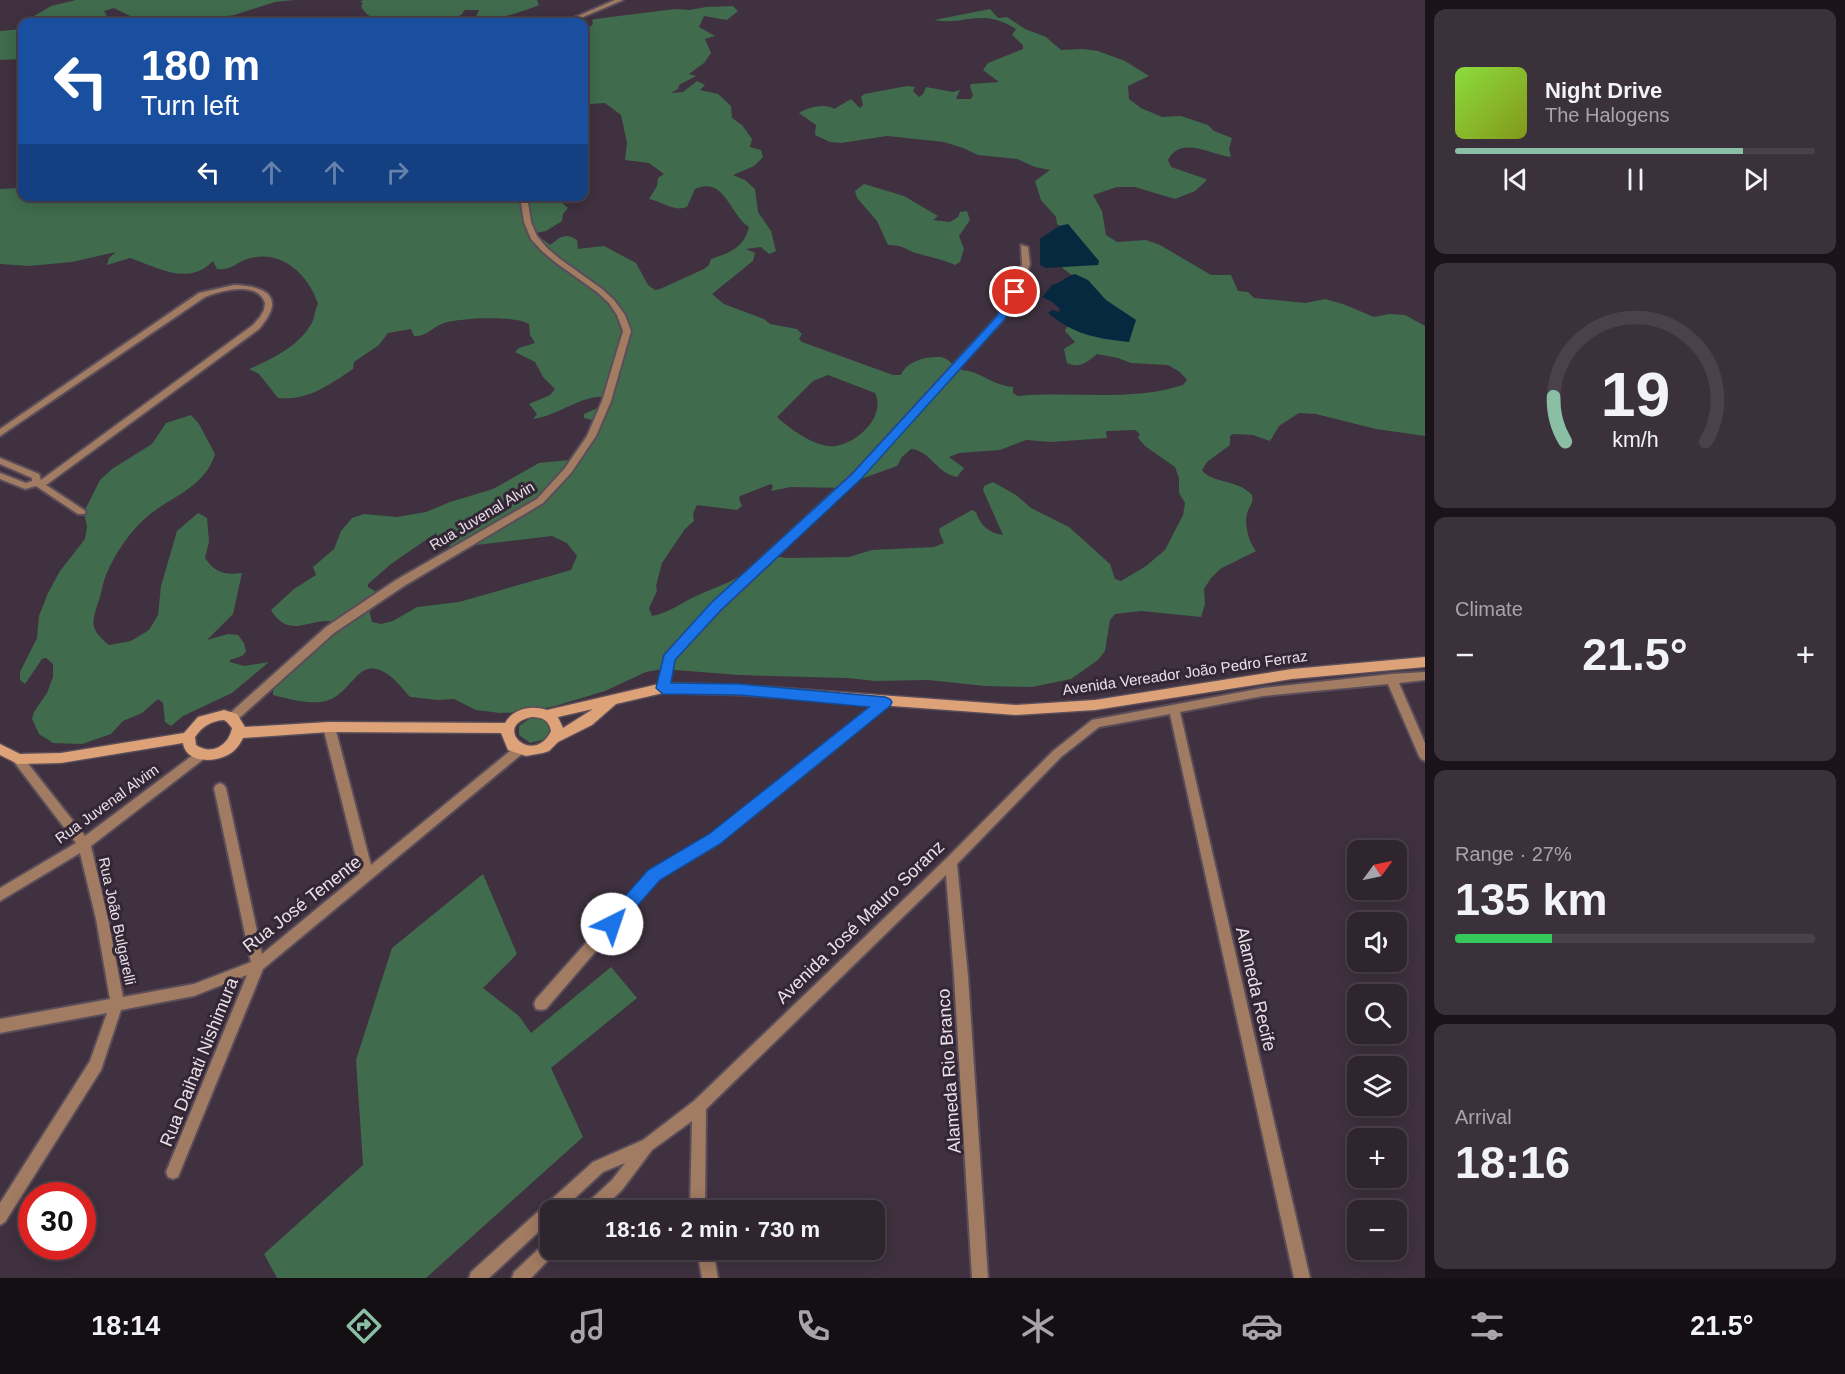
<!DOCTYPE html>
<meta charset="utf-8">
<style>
body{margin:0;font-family:Arial,sans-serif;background:#3b313b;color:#f1f3f6;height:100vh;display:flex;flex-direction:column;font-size:22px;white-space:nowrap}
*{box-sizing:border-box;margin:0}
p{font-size:20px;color:#a7a5aa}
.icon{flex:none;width:33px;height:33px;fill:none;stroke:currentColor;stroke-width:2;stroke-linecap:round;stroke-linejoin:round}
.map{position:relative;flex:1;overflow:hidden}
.sheet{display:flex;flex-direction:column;gap:9px;padding:9px;background:#1a141a;width:420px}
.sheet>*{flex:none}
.guide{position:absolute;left:18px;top:18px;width:570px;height:183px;border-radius:12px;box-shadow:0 3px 15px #0003,0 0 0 2px #4a424b;background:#1a4fa0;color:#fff;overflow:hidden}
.needle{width:39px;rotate:57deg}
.fabs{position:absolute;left:1347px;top:840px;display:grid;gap:12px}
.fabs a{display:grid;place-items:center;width:60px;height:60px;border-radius:12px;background:#2f252f;box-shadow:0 3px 15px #0003,0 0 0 2px #4a424b;font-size:30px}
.speed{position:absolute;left:18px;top:1182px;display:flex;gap:12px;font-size:30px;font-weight:700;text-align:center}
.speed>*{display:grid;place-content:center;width:78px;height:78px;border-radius:50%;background:#2f252f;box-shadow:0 3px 15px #0003,0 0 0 2px #4a424b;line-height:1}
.speed .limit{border:9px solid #d22;background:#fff;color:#111}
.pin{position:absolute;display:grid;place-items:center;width:51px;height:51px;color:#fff;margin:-26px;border:3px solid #fff;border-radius:50%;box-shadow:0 2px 6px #0007}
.me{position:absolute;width:66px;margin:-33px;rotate:41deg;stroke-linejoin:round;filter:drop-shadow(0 0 4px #0008)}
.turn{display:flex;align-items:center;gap:21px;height:126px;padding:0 24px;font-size:27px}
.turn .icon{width:78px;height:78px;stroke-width:2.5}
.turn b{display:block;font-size:42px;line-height:51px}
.lanes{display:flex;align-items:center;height:57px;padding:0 24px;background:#0003;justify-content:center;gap:30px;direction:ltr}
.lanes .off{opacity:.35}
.big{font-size:45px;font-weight:800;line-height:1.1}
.sheet .card{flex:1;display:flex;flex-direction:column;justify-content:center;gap:9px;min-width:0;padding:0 21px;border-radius:12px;background:#3b313b}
.sheet .dial{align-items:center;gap:0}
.dial svg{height:156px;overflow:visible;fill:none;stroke:#4a424b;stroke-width:7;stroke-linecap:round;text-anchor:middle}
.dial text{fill:#f1f3f6;stroke:none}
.song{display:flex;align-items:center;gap:18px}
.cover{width:72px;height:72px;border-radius:9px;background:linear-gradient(135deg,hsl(90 70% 55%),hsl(70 70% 35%))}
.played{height:6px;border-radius:3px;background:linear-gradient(90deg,#8abfa5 80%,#4a424b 80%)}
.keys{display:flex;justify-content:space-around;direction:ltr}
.heat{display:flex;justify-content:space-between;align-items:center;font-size:33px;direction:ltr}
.charge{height:9px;border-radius:4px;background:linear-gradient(90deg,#34c759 27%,#4a424b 0)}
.trip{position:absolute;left:540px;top:1200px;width:345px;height:60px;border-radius:12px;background:#2f252f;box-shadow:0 3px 15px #0003,0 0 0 2px #4a424b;font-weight:800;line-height:60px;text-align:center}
.dock{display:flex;height:96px;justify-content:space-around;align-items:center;background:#130f13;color:#a7a5aa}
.dock .icon{width:42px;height:42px}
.dock .current{color:#8abfa5}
.dock b{font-size:27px;color:#f1f3f6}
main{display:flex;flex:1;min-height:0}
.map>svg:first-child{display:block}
.green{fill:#406b4d;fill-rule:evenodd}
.water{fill:#062940}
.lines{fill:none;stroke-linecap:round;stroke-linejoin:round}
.minor-casing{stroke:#5a4d5a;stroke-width:4}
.secondary-casing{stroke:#5a4d5a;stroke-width:3}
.minor{fill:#a17b62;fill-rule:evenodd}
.secondary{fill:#dea279;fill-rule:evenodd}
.route{fill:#1a73e8;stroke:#114b97;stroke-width:1.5}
.labels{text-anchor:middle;stroke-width:6;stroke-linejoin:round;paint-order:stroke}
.street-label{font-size:15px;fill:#e9e0e9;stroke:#342735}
.near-street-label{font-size:18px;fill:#e9e0e9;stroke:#342735}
</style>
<main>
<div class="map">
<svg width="1425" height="1278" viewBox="0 0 1425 1278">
<rect width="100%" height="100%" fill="#3f313f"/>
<path class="green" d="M76,0H294L275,2L234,15L192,22H177L166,19L142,22L114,8L104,11L108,18L114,22H34L31,18L51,6Z
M363,0H537L539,5C525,11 488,24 476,17L479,10H465L461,15L447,20L446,22C423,23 372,31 361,6L363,3L360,2Z
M733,6L738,11L727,20L704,16L699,27L715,36L705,39L711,53L704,63L689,74L696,76L679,85L678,89L671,93L683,92L697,81L705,85L700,90L718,94L731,106L732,118L742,125L752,139L750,147L761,150L763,157L754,166L733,175L745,180L755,189L758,212L771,231L776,251L769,254L761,247L746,249L755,253L753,261L712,294L724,304L764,319L770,324L797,329L802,334L799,339L802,342L893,375H901C906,361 927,356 941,357C950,359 953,366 960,369C963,371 966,370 969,371C986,376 994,385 1013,387V393L1018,396C1073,391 1130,402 1183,385L1187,380L1180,372L1168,365L1131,363L1118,358L1097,354C1087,362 1080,369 1067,363L1064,349L1075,342L1065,331L1066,328L1074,324L1096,294L1060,266L1067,231L1057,224L1056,217L1041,200L1035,181L1050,170L1035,167L1017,159L978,155L963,148L944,142L887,136L841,143L830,142L815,135L816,125L799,113C808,107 826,103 834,109L851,99L860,108L863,105L861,97L864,94L907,86L915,87L913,91L919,97L923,94L926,87L953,92L960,90L956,99H971L973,95L970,87L971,84L999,82L983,70L988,63L1023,49V45L1012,35L1016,29C981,7 966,26 934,20L990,9L998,18L1007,17L1025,29L1046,37L1061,50L1083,49L1098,51L1125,61L1149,76L1128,86L1129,99L1141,108L1162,117L1181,116L1208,125L1214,131L1232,138L1229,149L1231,157C1211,155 1181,135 1168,160L1171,167L1206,179V181L1195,191L1175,199L1135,187H1117L1093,195L1102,211L1106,235L1117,242L1146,240L1160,245L1211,275H1231L1238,291L1248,292L1254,298L1306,303L1325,299L1343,304L1374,317L1389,314L1405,315L1425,326V436L1376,429L1316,414L1299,413L1279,426L1270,441L1253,435L1233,434L1230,436V445L1207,462L1202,470C1212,484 1238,479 1252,495C1254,504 1249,506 1247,514C1244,524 1249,543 1256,551L1220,569L1211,578L1204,589L1205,604L1201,617L1141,611L1115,614L1110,620L1105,651L1098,660L1071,679L1032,687L985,686L928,680L875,681L847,678L739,675L662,669L646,672L605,691L555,706L524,712L500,713L476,710L454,699L438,700L410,697C398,683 377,655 357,676C349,684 340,696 329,700C314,706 288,699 273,695V689L334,622C313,616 289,641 271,610L294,589L316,575L313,567L334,549L341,531L352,518L364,514L397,517L426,512L450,502L493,489L539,463L569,460C579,451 592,434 592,420L584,418V414L600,407L607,397C582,394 558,416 533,419L537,414L529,404L550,395L555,389L543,377L535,362L515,352L519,348L535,343L530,335L529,324C515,315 459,318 444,323C432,327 427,337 414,336L411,329L388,333L379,345L354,362L353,369C329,385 308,401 278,398L259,374L249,369C272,359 297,347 310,326C315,320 314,311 318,304C309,275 281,248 247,259C236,263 230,271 217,269L213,261C188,287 157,267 130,258L107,265L109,258L116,252L72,262L29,266L0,264V189L22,188V196L560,197L561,202L568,208L563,214L562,221L546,231L530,234L528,237L536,244L544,240L550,245C560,237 566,232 577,240L578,249L604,246L636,263L648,285L655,290L660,289L704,269L709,265L711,259C729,253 744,248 749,227C729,214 725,176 695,189L687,207C674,212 663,202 649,199L657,186L658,178L664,174L649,163L625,160L627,143L621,115L605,103L591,104L584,109V32L593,24L592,20L595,19L675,9L690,10L706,7ZM828,375L875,393C886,416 859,442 836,446C817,449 790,429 777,417L813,381ZM1135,430L1140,434L1138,438L1145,446L1175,467L1179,478V493L1185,503L1183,515L1165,550L1146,566L1121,581L1115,579L1110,564L1069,527L1031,508L1016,495L993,482L984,486L983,490L1003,535C989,533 980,525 976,512L972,510L940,528L939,531L944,543L934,547L872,550L849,557L787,558L766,555C738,583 723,583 690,599C677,606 667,613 652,616L649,608L657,591L656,586L662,563L685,529L694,521L693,514L697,505L737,510L742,506L739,499L740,496L771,484L773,486L771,491L791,487L848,488L858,480L897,466L902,457L911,449C931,451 936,473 957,477L964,468L949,457L959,453L1000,450L1026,440L1051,442L1107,438L1106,432L1107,431ZM436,533L440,543L464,550L476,545L552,536L567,543L577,556L571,570L459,602L417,607L393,621L381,624L372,622L369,610L375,591L368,587V584L391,564Z
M22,29V59L0,60V31Z
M864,184L904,196L938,216L933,220L950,222L958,217L960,212L967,211L970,220L959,236L964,249L960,262L955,265C942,259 929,257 916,253C904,249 903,245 888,245L877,221L857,198L855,191Z
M191,415L199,424L215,454C205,487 174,495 149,515C131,530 115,553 106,575C103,582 102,590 100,597C92,622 88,628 109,645L131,641L149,630L158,615L161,586L177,531L198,513L207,518L209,542L205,558C215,573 225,575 242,573L233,614L207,640L228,634L238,635L244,643L246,652L242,656L230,660V662L244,666L269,662L232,693L183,716L171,726L165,722L163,703L158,699L142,713L123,721L111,734L82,744L53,743L39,734L32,719L34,712L47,693L53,677V664L46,658L42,659L25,684L20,680V672L37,638L39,616L48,593L60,571L85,539L87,527L84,512L100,480L112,469L152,444L166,423Z
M532,717L542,718L550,723L551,731L546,739L530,743L519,735V726Z
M483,874L517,954L483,988L519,1016L531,1033L611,967L637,998L551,1068L583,1137L426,1278H277L264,1254L363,1165L356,1060L392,948Z"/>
<path class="water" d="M1068,224L1099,261L1098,265L1046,268L1040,265V239L1059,226Z
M1075,274L1088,280L1106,300L1136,320L1129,342C1095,338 1075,335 1048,313L1052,310L1059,312L1060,309L1051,301L1042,297L1052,285C1061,283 1066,276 1075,274Z"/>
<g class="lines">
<defs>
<path id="minor" d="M615,0H623L571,22H564Z
M520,196H527L531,222L537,236L547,248L560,259L602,289L614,300L625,315L631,331L611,401L596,436L571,473L543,503L404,586L334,633L236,721H228L226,718L228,715L326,627L396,580L537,499L565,468L587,436L602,401L623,331L617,315L609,303L597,292L555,262L542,251L531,239L524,222Z
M1021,245L1028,247L1030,264L1025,279L1003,320L859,478L720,610L674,659L668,688L667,691H659L658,688L665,655L712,604L853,474L997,317L1017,279L1022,264Z
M234,285C268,286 286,298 259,329L46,485L84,510L86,512L84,514H78L36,486L25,489L0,479V473L26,483L32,481V478L0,464V458L39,474L41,480L253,325L260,317L264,310L265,303C257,280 221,291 205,297L0,436V429L199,293Z
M1425,672V680L1399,683L1425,743V761L1421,759L1419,756L1388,684L1263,696L1180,712L1310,1278H1294L1170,714L1099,727L1061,757L957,864L968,976L988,1278H972L954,976L946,875L706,1109L705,1210H690L692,1121L652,1150L622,1190L601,1210H582L585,1205L612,1180L625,1163L603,1172L562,1210H550V1221L489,1278H469L471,1272L593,1162L643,1140L694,1101L947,858L1053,751L1092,720L1263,688L1391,674Z
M885,698L889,699L891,702L889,705L719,843L658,879L546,1009L541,1010L536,1009L534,1004L536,999L650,871L711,835L881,699Z
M329,723L333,724L335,727L371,865L515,747L519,745L523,747L525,750L523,753L263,969L178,1177L173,1179L168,1177L166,1172L247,975L194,996L121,1010L101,1070L5,1222L0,1225V1203L90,1061L107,1013L0,1033V1019L110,999L96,919L80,853L0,901V888L76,843L14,762L12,759L14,756L18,754L22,756L85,836L197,752L201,750L205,752L207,755L205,758L91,846L108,919L123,997L194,984L251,962L214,788L216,785L220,783L224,785L226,788L262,954L360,873L323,727L325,724Z
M550,1240V1250H557L555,1253L531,1278H512L514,1272L545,1243Z
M697,1250H713L718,1278H702Z"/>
<path id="secondary" d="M1425,657V667L1292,679L1095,710L1016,715L740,695L663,693L616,704L592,725L558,742L549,751L543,753L526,756L508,750L501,733L329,732L243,738C240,744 237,749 231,753C217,763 186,764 183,743L61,763L18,764L0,755V744L20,754L61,753L184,733L198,717L224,710L237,714L245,727L329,722L505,723C514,708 531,705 547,710L663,683L740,685L1016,705L1095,700L1292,669ZM593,709L563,728L558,717ZM532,717C542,717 549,720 551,731C533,768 490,725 532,717ZM224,720L227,722L232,728C229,745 212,756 196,745L195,737C202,727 210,721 224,720Z"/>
</defs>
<use href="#minor" class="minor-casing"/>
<use href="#secondary" class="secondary-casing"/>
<use href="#minor" class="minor"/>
<use href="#secondary" class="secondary"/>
</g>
<path class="route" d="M1012,290L1020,292L1004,320L861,479L721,610L675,660L671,683L740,684L885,697L890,699L892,702L890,706L720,844L660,880L617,929L612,931L606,929L603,924L606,918L648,870L709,834L869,707L740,695L663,694L656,688L664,655L711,603L852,474L996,317Z"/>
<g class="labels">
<g class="street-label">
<text transform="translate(482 516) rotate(-31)" y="5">Rua Juvenal Alvin</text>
<text transform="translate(1185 673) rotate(-8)" y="5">Avenida Vereador João Pedro Ferraz</text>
<text transform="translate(107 804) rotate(-36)" y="5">Rua Juvenal Alvim</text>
<text transform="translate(117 921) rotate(78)" y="5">Rua João Bulgarelli</text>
</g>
<g class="near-street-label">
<text transform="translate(302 904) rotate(-38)" y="6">Rua José Tenente</text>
<text transform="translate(860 922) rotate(-44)" y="6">Avenida José Mauro Soranz</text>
<text transform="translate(1256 989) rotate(77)" y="6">Alameda Recife</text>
<text transform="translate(199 1062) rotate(-68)" y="6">Rua Daihati Nishimura</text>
<text transform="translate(949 1071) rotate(-94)" y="6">Alameda Rio Branco</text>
</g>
</g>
</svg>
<div class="fabs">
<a><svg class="needle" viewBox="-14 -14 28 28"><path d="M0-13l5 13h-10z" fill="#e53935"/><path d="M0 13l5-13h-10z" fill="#a7a5aa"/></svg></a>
<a><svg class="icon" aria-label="sound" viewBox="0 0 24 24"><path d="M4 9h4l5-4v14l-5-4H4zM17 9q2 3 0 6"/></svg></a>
<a><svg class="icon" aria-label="search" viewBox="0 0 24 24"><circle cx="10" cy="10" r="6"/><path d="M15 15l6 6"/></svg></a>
<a><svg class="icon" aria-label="layers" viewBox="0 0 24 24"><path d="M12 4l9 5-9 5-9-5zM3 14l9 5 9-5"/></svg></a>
<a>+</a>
<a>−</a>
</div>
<div class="speed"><div class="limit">30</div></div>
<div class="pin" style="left:1015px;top:292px;background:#d93025"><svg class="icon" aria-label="arrive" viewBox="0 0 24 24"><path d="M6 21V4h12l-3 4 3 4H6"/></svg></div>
<svg class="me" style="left:612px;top:924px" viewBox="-20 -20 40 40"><circle r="19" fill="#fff"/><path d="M0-13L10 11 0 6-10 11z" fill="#1a73e8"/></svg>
<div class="trip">18:16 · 2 min · 730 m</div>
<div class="guide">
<div class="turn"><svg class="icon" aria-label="left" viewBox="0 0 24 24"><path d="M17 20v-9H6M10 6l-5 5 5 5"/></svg><div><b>180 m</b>Turn left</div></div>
<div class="lanes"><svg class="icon" aria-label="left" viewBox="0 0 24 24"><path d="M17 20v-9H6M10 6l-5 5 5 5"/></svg><svg class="icon off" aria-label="ahead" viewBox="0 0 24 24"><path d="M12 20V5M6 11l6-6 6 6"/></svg><svg class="icon off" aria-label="ahead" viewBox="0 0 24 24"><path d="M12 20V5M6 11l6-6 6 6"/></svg><svg class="icon off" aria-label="right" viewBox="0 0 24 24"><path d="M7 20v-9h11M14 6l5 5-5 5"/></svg></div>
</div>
</div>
<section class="sheet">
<div class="card">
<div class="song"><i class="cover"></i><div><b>Night Drive</b><p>The Halogens</p></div></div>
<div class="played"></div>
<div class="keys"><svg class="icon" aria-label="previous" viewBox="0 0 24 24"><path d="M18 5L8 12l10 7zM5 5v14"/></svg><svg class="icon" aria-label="pause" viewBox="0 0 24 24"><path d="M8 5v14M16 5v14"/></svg><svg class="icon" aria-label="next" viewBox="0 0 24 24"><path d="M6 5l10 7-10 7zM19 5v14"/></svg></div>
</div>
<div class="card dial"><svg viewBox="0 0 100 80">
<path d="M14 69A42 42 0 1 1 86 69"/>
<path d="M14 69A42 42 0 0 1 8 46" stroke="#8abfa5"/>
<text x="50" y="56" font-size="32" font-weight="700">19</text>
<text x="50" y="72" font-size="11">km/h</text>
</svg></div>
<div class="card"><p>Climate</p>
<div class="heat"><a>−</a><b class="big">21.5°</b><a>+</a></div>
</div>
<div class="card"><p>Range · 27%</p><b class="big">135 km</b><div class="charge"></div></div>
<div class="card"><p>Arrival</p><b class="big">18:16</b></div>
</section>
</main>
<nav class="dock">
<b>18:14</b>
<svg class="icon current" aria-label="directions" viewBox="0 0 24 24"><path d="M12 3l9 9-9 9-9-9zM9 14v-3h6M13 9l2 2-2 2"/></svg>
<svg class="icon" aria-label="music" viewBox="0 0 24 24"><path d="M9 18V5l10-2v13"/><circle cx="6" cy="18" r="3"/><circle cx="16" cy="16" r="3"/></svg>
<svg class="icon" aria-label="phone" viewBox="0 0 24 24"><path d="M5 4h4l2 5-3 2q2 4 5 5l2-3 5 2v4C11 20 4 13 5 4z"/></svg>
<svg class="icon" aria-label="climate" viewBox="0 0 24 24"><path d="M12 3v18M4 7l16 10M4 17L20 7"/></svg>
<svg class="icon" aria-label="car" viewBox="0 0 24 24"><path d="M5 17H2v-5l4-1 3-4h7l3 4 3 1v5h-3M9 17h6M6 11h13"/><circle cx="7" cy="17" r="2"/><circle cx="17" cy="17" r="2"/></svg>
<svg class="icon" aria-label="filters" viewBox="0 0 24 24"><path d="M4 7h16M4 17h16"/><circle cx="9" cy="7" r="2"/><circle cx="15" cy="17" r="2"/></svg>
<b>21.5°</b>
</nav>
